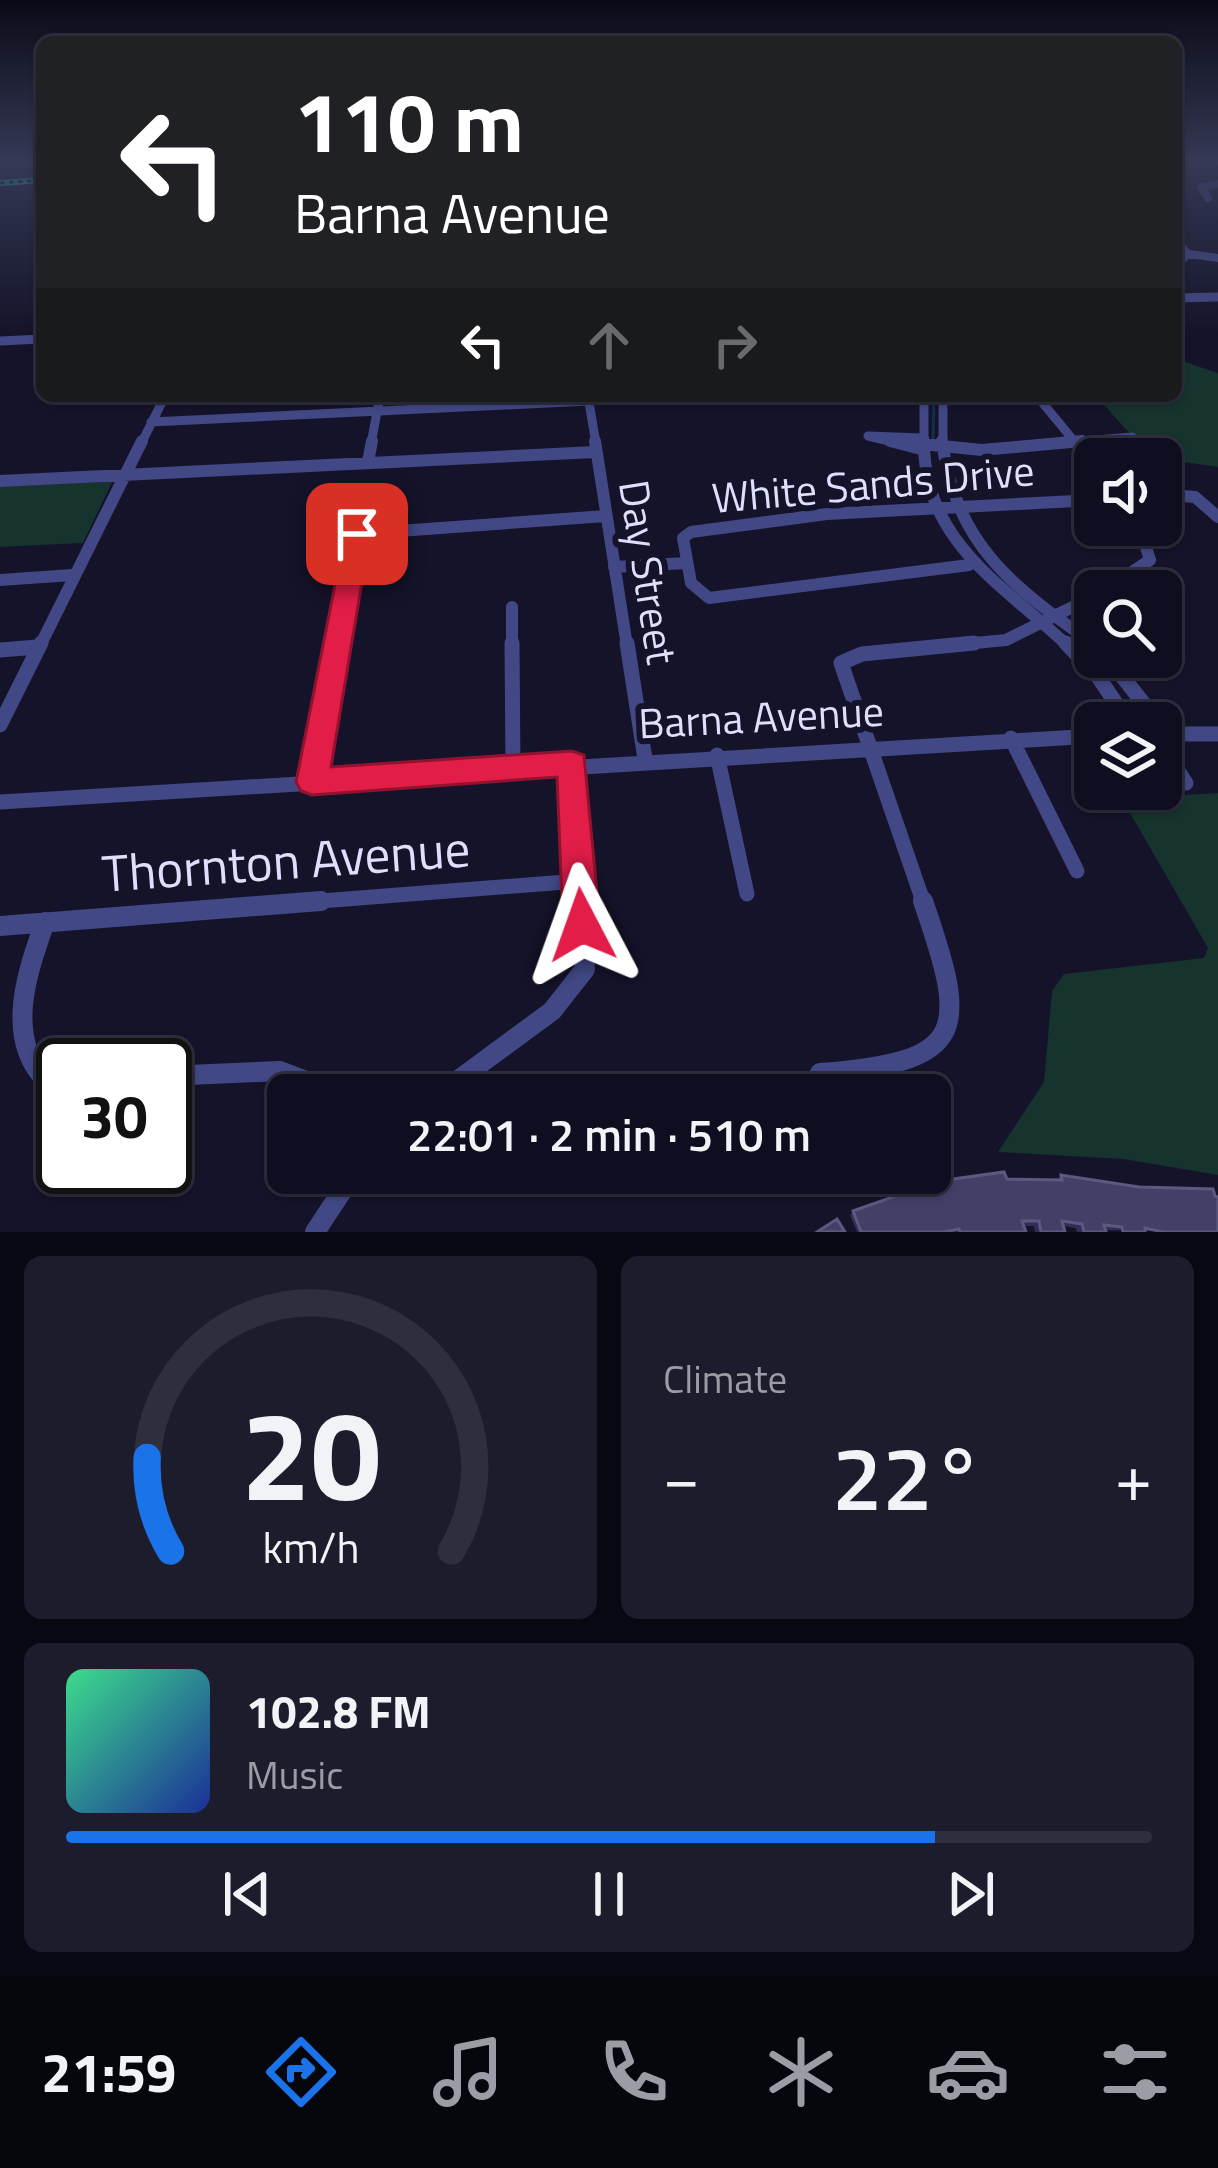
<!DOCTYPE html>
<meta charset="utf-8">
<style>
body{margin:0;font-family:"Titillium Web",sans-serif;background:#1d1c2d;color:#f1f3f6;height:100vh;display:flex;flex-direction:column;font-size:45px;white-space:nowrap}
*{box-sizing:border-box;margin:0}
p{font-size:39px;color:#9b9ca5}
.icon{flex:none;width:66px;height:66px;fill:none;stroke:currentColor;stroke-width:2;stroke-linecap:round;stroke-linejoin:round}
.map{position:relative;height:1232px;overflow:hidden}
.sheet{display:flex;flex-direction:column;gap:24px;padding:24px;background:#080812;flex:1}
.sheet>*{flex:none}
.hud{position:absolute;left:36px;top:36px;width:1146px;height:366px;border-radius:18px;box-shadow:0 3px 9px #0004,0 0 0 3px #2f2e3e;background:#202124;color:#fff;overflow:hidden}
.tools{position:absolute;left:1074px;top:438px;display:grid;gap:24px}
.tools a{display:grid;place-items:center;width:108px;height:108px;border-radius:18px;background:#0f0e20;box-shadow:0 3px 9px #0004,0 0 0 3px #2f2e3e;font-size:60px}
.speed{position:absolute;left:36px;top:1038px;display:flex;gap:24px;font-size:60px;font-weight:700;text-align:center}
.speed>*{display:grid;place-content:center;width:156px;height:156px;border-radius:50%;background:#0f0e20;box-shadow:0 3px 9px #0004,0 0 0 3px #2f2e3e;line-height:1}
.speed .limit{border:6px solid #111;border-radius:18px;background:#fff;color:#111}
.pin{position:absolute;display:grid;place-items:center;width:102px;height:102px;color:#fff;margin:-51px;border-radius:24px;box-shadow:0 6px 18px #0006}
.me{position:absolute;width:132px;margin:-66px;rotate:356deg;stroke-linejoin:round;filter:drop-shadow(0 0 9px #0008)}
.turn{display:flex;align-items:center;gap:42px;height:252px;padding:0 60px;font-size:54px}
.turn .icon{width:156px;height:156px;stroke-width:2.5}
.turn b{display:block;font-size:84px;line-height:102px}
.lanes{display:flex;align-items:center;height:114px;padding:0 60px;background:#0003;justify-content:center;gap:60px;direction:ltr}
.lanes .off{opacity:.35}
.big{font-size:90px;font-weight:600;line-height:1.1}
.sheet .tile{flex:1;display:flex;flex-direction:column;justify-content:center;gap:18px;min-width:0;padding:0 42px;border-radius:18px;background:#1d1c2d}
.sheet .dial{align-items:center;gap:0}
.dial svg{height:312px;overflow:visible;fill:none;stroke:#2f2e3e;stroke-width:7;stroke-linecap:round;text-anchor:middle}
.dial text{fill:#f1f3f6;stroke:none}
.song{display:flex;align-items:center;gap:36px}
.cover{width:144px;height:144px;border-radius:18px;background:linear-gradient(135deg,hsl(150 70% 55%),hsl(230 70% 35%))}
.played{height:12px;border-radius:6px;background:linear-gradient(90deg,#1a73e8 80%,#2f2e3e 80%)}
.keys{display:flex;justify-content:space-around;direction:ltr}
.heat{display:flex;justify-content:space-between;align-items:center;font-size:66px;direction:ltr}
.sheet .tiles{flex:1;display:grid;gap:24px;grid-template-columns:1fr 1fr}
.tile:last-child{grid-column:span 2}
.trip{position:absolute;left:267px;top:1074px;width:684px;height:120px;border-radius:18px;background:#0f0e20;box-shadow:0 3px 9px #0004,0 0 0 3px #2f2e3e;font-weight:600;line-height:120px;text-align:center}
.tab-bar{display:flex;height:192px;justify-content:space-around;align-items:center;background:#06060d;color:#9b9ca5}
.tab-bar .icon{width:84px;height:84px}
.tab-bar .selected{color:#1a73e8}
.tab-bar b{font-size:54px;color:#f1f3f6}
.map>svg:first-child{display:block}
.green{fill:#16332e}
.lines{fill:none;stroke-linecap:round;stroke-linejoin:round}
.stream{stroke:#112e4a;stroke-width:3}
.minor-far4{stroke:#414885;stroke-width:8}
.minor-far3{stroke:#414885;stroke-width:9}
.minor-far2{stroke:#414885;stroke-width:12}
.minor-far1{stroke:#414885;stroke-width:15}
.minor{stroke:#414885;stroke-width:20}
.rail-casing{stroke:#17f0e8;stroke-width:6}
.rail{stroke:#14132a;stroke-width:3;stroke-dasharray:4.5;stroke-linecap:butt}
.wall{fill:#302d56}
.building{fill:#434068;stroke:#5b597f;stroke-width:3}
.route{fill:#e11d48;stroke:#92132f;stroke-width:3}
.labels{text-anchor:middle;stroke-width:12;stroke-linejoin:round;paint-order:stroke}
.street-label{font-size:42px;fill:#dedefd;stroke:#14132a}
.near-street-label{font-size:51px;fill:#dedefd;stroke:#14132a}
</style>
<div class="map">
<svg width="1218" height="1232" viewBox="0 0 1218 1232">
<rect width="100%" height="100%" fill="#14132a"/>
<path class="green" d="M1176,359L1218,373V467L1151,457L1096,396H1176Z
M114,478L83,543L0,547V486Z
M1218,793V1175L1123,1159L998,1152L1044,1082L1052,991L1064,974L1204,958L1208,948L1122,799Z"/>
<g class="lines">
<path class="stream" d="M933,438L934,399"/>
<path class="minor-far4" d="M0,163L42,162
M1176,163L1218,162
M1208,198L1201,187L1218,184
M1176,240L1188,254L1176,265
M1176,252L1218,258"/>
<path class="minor-far3" d="M1176,298L1218,297
M0,341L42,339
M588,396L596,444
M1037,396L1074,441
M151,422L589,401
M141,444L165,396
M371,444L380,396
M902,444L868,436L922,438
M924,444V396
M943,444V396
M1047,444L1132,437"/>
<path class="minor-far2" d="M595,441L627,646
M890,441L921,449
M924,441C923,542 1004,585 1068,646
M942,441C956,546 1013,587 1095,645
M932,445L982,450L1082,441
M368,462L372,441
M0,481L595,452
M1161,494L1195,497L1218,517
M969,565L709,598L691,583L683,538L691,532L827,514L1095,500
M614,567L686,563
M0,580L72,575
M1104,591L1150,560L1145,544L1127,525
M512,607V646
M40,646L142,441
M337,646L357,534L606,516
M943,646L1006,640L1095,596"/>
<path class="minor-far1" d="M512,643L513,768
M627,643L645,759
M1066,643L1099,678L1129,723
M0,650L37,647
M1107,657L1159,723
M0,725L41,643
M1161,734H1218
M1011,738L1077,871
M1161,745L1186,783
M717,755L747,894
M572,764L581,904
M312,782L337,643
M0,802L1095,736
M282,904L578,881
M924,904L841,663L862,654L974,643"/>
<path class="minor" d="M45,922C28,970 5,1034 43,1077L63,1084
M0,926L321,901
M820,1073C969,1062 968,1031 923,901
M165,1076L280,1071L343,1095
M438,1095L552,1011L585,969L581,901
M315,1232L354,1173"/>
<defs>
<path id="rail" d="M0,183L42,180"/>
</defs>
<use href="#rail" class="rail-casing"/>
<use href="#rail" class="rail"/>
</g>
<path class="wall" d="M1061,1175L1218,1232L1105,1230L1106,1232H1077L1076,1228L1064,1226L1065,1232H1035L1034,1226H1023L1026,1232H857L850,1215L853,1211L938,1191L936,1186L939,1181L1007,1179L1056,1180Z"/>
<path class="building" d="M1004,1172L1007,1179L1062,1180L1061,1175L1139,1187L1213,1189L1215,1196L1218,1197V1232H1163L1145,1228V1232H1123L1122,1227L1104,1225L1106,1232H1084L1082,1224L1062,1221L1065,1232H1041L1039,1221H1022L1026,1232H960L959,1229L944,1232H861L853,1211L918,1188L921,1193L943,1190L939,1181Z
M837,1219L845,1232H817Z"/>
<linearGradient id="sky" x2="0" y2="1"><stop stop-color="#0b0a17"/><stop offset="0.48" stop-color="#343955"/><stop offset="1" stop-color="#343955" stop-opacity="0"/></linearGradient>
<rect width="1218" height="334" fill="url(#sky)"/>
<path class="route" d="M357,527L370,534L331,767L572,751L584,755L600,925L595,937L582,942L569,937L563,925L557,777L312,795L301,791L296,782L345,534Z"/>
<g class="labels">
<g class="street-label">
<text transform="translate(873 484) rotate(-5)" y="15">White Sands Drive</text>
<text transform="translate(648 572) rotate(81)" y="15">Day Street</text>
<text transform="translate(761 717) rotate(-3)" y="15">Barna Avenue</text>
</g>
<g class="near-street-label">
<text transform="translate(286 861) rotate(-4)" y="18">Thornton Avenue</text>
</g>
</g>
</svg>
<div class="tools">
<a><svg class="icon" aria-label="sound" viewBox="0 0 24 24"><path d="M4 9h4l5-4v14l-5-4H4zM17 9q2 3 0 6"/></svg></a>
<a><svg class="icon" aria-label="search" viewBox="0 0 24 24"><circle cx="10" cy="10" r="6"/><path d="M15 15l6 6"/></svg></a>
<a><svg class="icon" aria-label="layers" viewBox="0 0 24 24"><path d="M12 4l9 5-9 5-9-5zM3 14l9 5 9-5"/></svg></a>
</div>
<div class="speed"><div class="limit">30</div></div>
<div class="pin" style="left:357px;top:534px;background:#d93025"><svg class="icon" aria-label="arrive" viewBox="0 0 24 24"><path d="M6 21V4h12l-3 4 3 4H6"/></svg></div>
<svg class="me" style="left:582px;top:925px" viewBox="-20 -20 40 40"><path d="M0-17L14 15 0 8-14 15z" fill="#e11d48" stroke="#fff" stroke-width="4"/></svg>
<div class="trip">22:01 · 2 min · 510 m</div>
<div class="hud">
<div class="turn"><svg class="icon" aria-label="left" viewBox="0 0 24 24"><path d="M17 20v-9H6M10 6l-5 5 5 5"/></svg><div><b>110 m</b>Barna Avenue</div></div>
<div class="lanes"><svg class="icon" aria-label="left" viewBox="0 0 24 24"><path d="M17 20v-9H6M10 6l-5 5 5 5"/></svg><svg class="icon off" aria-label="ahead" viewBox="0 0 24 24"><path d="M12 20V5M6 11l6-6 6 6"/></svg><svg class="icon off" aria-label="right" viewBox="0 0 24 24"><path d="M7 20v-9h11M14 6l5 5-5 5"/></svg></div>
</div>
</div>
<section class="sheet">
<div class="tiles">
<div class="tile dial"><svg viewBox="0 0 100 80">
<path d="M14 69A42 42 0 1 1 86 69"/>
<path d="M14 69A42 42 0 0 1 8 45" stroke="#1a73e8"/>
<text x="50" y="56" font-size="32" font-weight="700">20</text>
<text x="50" y="72" font-size="11">km/h</text>
</svg></div>
<div class="tile"><p>Climate</p>
<div class="heat"><a>−</a><b class="big">22°</b><a>+</a></div>
</div>
<div class="tile">
<div class="song"><i class="cover"></i><div><b>102.8 FM</b><p>Music</p></div></div>
<div class="played"></div>
<div class="keys"><svg class="icon" aria-label="previous" viewBox="0 0 24 24"><path d="M18 5L8 12l10 7zM5 5v14"/></svg><svg class="icon" aria-label="pause" viewBox="0 0 24 24"><path d="M8 5v14M16 5v14"/></svg><svg class="icon" aria-label="next" viewBox="0 0 24 24"><path d="M6 5l10 7-10 7zM19 5v14"/></svg></div>
</div>
</div>
</section>
<nav class="tab-bar">
<b>21:59</b>
<svg class="icon selected" aria-label="directions" viewBox="0 0 24 24"><path d="M12 3l9 9-9 9-9-9zM9 14v-3h6M13 9l2 2-2 2"/></svg>
<svg class="icon" aria-label="music" viewBox="0 0 24 24"><path d="M9 18V5l10-2v13"/><circle cx="6" cy="18" r="3"/><circle cx="16" cy="16" r="3"/></svg>
<svg class="icon" aria-label="phone" viewBox="0 0 24 24"><path d="M5 4h4l2 5-3 2q2 4 5 5l2-3 5 2v4C11 20 4 13 5 4z"/></svg>
<svg class="icon" aria-label="climate" viewBox="0 0 24 24"><path d="M12 3v18M4 7l16 10M4 17L20 7"/></svg>
<svg class="icon" aria-label="car" viewBox="0 0 24 24"><path d="M5 17H2v-5l4-1 3-4h7l3 4 3 1v5h-3M9 17h6M6 11h13"/><circle cx="7" cy="17" r="2"/><circle cx="17" cy="17" r="2"/></svg>
<svg class="icon" aria-label="filters" viewBox="0 0 24 24"><path d="M4 7h16M4 17h16"/><circle cx="9" cy="7" r="2"/><circle cx="15" cy="17" r="2"/></svg>
</nav>
